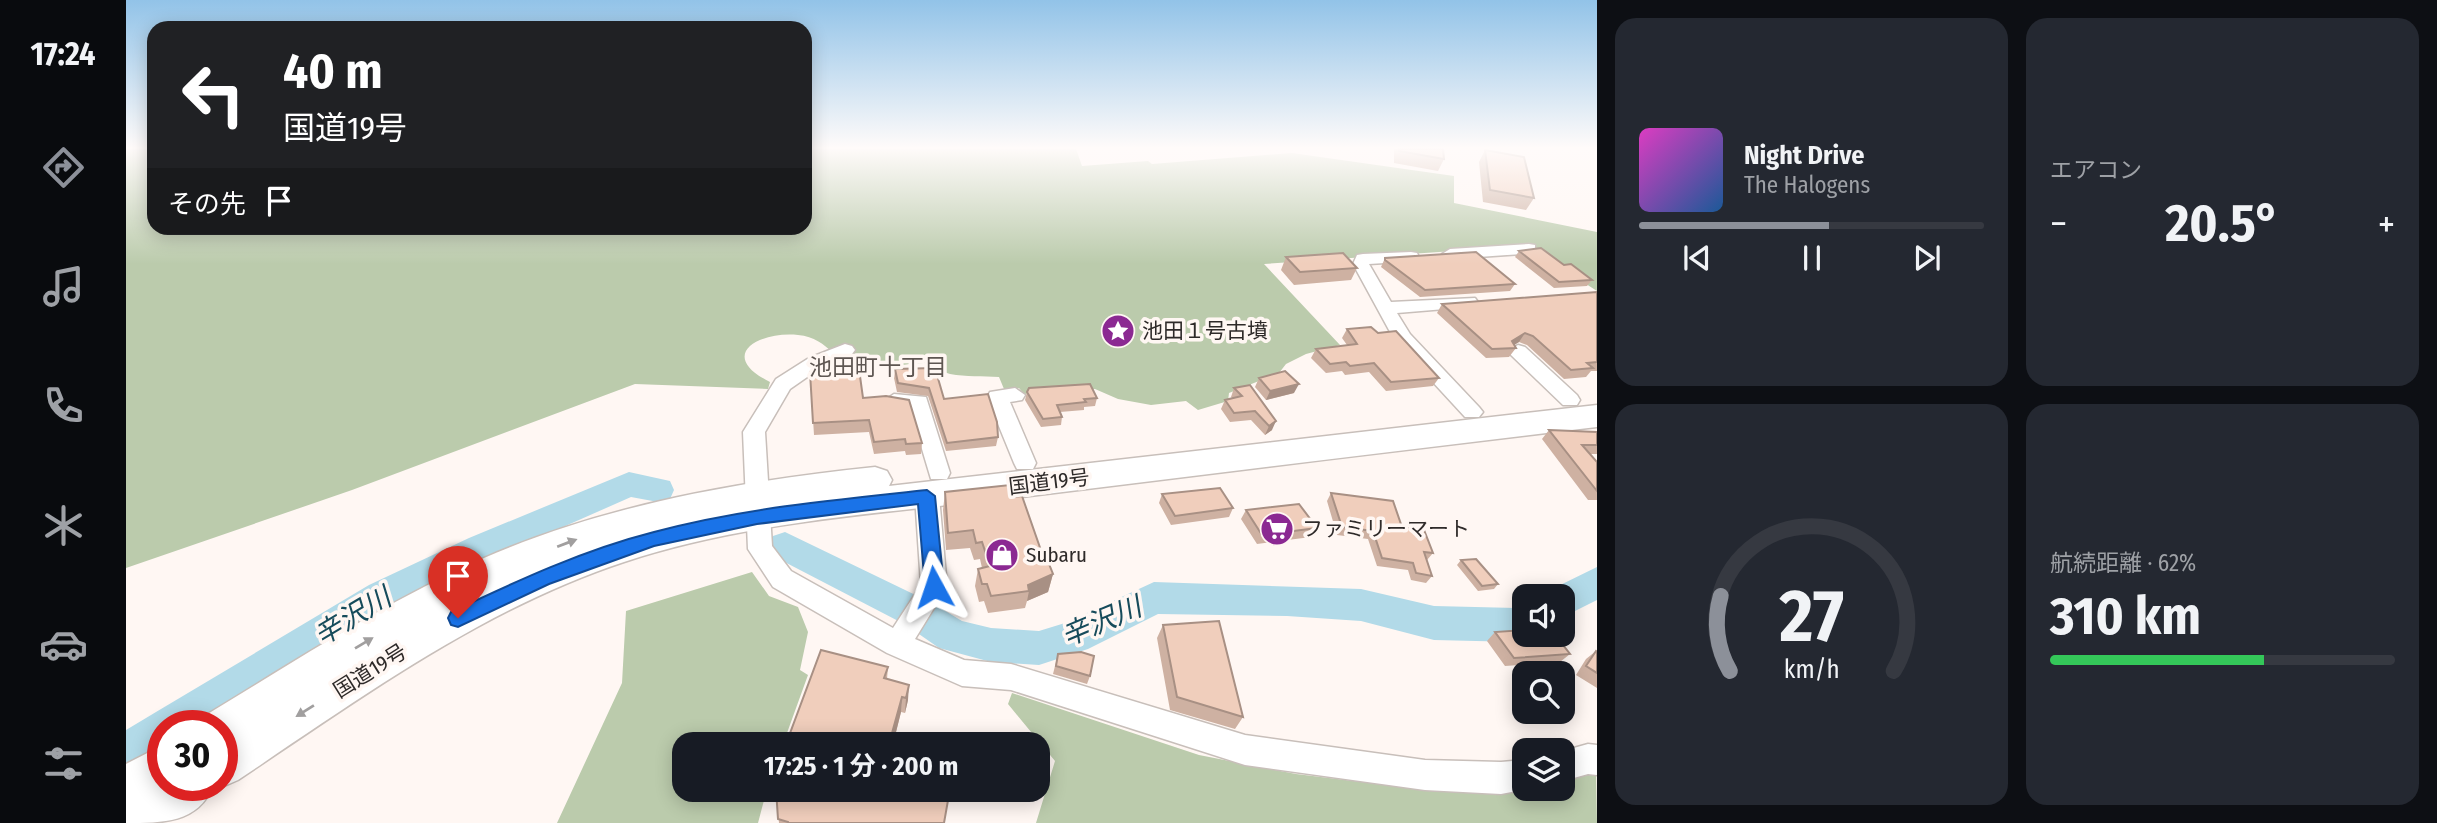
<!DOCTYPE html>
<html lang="ja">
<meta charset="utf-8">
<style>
body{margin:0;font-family:"Fira Sans Condensed","Noto Sans JP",sans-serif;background:#242831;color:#f1f3f6;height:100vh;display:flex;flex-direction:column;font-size:26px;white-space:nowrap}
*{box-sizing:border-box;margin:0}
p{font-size:23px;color:#9ea1a6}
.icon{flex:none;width:38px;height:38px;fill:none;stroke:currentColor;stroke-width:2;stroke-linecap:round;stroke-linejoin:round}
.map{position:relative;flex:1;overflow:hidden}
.sheet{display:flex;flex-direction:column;gap:18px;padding:18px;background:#0d0f14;width:840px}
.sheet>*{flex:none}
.hud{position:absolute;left:21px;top:21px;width:665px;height:214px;border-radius:21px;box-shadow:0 4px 18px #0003;background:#202124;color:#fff;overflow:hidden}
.tools{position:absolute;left:1386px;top:584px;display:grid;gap:14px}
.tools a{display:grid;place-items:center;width:63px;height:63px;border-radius:14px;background:#171b24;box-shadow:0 4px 18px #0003;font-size:35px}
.speed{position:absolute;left:21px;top:710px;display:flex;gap:14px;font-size:35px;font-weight:700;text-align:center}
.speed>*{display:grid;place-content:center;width:91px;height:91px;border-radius:50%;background:#171b24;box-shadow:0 4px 18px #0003;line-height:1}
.speed .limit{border:10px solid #d22;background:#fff;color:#111}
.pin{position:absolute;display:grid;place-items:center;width:60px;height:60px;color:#fff;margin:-72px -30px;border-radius:50% 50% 50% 0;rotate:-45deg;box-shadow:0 0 7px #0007}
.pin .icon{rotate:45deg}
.me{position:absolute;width:77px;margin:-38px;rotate:355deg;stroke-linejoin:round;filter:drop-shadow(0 0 5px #0008)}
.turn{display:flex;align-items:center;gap:24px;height:147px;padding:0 21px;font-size:32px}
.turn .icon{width:91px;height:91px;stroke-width:2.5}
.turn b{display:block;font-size:49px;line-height:60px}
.then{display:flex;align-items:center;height:66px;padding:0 21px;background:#0003;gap:14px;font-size:26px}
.big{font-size:52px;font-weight:700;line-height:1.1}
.sheet .tile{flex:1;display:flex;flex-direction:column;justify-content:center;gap:10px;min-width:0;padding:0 24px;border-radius:21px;background:#242831}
.sheet .dial{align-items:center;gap:0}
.dial svg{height:182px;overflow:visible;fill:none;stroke:#363941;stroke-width:7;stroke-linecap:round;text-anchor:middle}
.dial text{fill:#f1f3f6;stroke:none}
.song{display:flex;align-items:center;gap:21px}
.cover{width:84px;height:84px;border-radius:10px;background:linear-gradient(135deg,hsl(310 70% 55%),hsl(210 70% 35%))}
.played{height:7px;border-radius:4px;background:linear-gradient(90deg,#8c9099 55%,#363941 55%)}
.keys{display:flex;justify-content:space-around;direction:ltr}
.heat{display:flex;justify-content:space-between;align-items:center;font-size:38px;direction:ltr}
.charge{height:10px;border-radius:5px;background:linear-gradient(90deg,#34c759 62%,#363941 0)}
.sheet .tiles{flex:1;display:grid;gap:18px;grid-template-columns:repeat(2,1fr)}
.trip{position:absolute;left:546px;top:732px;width:378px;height:70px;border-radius:21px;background:#171b24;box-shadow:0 4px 18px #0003;font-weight:700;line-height:70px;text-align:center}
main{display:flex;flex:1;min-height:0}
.menu{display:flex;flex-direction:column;width:126px;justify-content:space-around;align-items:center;background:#090b0e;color:#9ea1a6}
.menu .icon{width:49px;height:49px}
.menu .current{color:#8c9099}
.menu b{font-size:32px;color:#f1f3f6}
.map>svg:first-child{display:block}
.forest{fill:#bbcbac}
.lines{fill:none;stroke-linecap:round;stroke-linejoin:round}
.river{fill:#b2dae8;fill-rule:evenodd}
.minor-casing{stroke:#c8bfba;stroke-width:3}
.highway-casing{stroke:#c8bfba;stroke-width:3}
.minor{fill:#fff;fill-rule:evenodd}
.highway{fill:#fff;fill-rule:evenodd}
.wall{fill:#ceb1a2}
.shaded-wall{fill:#a89084}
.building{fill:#f0cebc;stroke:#a89084;stroke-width:2}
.oneway{fill:#a19f9f}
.route{fill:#1a73e8;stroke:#114b97;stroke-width:2}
.labels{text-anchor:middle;stroke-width:7;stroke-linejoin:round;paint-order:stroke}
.poi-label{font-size:21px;fill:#2e2a29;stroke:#fff7f3;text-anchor:start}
.street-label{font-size:21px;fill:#2e2a29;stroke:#fff7f3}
.neighbourhood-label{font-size:23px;fill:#5e5652;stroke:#fff7f3}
.near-water-label{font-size:28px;font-style:italic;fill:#164b5b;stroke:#fff7f3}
</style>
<main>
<nav class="menu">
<b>17:24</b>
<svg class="icon current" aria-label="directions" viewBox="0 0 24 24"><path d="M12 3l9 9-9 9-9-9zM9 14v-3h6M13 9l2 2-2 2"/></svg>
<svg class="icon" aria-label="music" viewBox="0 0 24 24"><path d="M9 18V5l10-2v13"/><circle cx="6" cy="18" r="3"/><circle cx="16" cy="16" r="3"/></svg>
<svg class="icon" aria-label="phone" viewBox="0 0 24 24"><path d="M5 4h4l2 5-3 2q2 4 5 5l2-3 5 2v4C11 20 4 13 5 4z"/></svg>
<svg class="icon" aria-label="climate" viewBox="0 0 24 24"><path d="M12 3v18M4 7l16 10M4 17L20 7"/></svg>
<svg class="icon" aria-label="car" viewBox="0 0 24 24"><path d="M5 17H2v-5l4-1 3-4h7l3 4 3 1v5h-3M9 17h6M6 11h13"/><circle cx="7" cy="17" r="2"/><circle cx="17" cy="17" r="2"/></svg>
<svg class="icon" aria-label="filters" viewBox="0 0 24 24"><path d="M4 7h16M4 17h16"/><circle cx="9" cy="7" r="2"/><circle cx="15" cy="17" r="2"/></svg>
</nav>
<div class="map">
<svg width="1471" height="823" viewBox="0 0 1471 823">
<rect width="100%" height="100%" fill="#fff7f3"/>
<path class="forest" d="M0,149H28V228H679V149H950L956,166L1022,161L1026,164L1166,153L1328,176V203L1471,232V291L1401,246L1138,264L1214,345L1180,354L1160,364L1153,373L1103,393L1102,401L1072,410L1060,401L1025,405L992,399L969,389L898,394L893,388L878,389L873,377C857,376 840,377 824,374C816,372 808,363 801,363C779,362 757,371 736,369C708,366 705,338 672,335C633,331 590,355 644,382L642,389L509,384L226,490L0,568Z
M626,572L643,596L672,607L682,632L674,670L682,675L657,744H558V789H641L632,823H431L496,683L500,611Z
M886,693L1073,755L1170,774L1319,792L1437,789V778L1470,769L1471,823H910L929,761L882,704Z"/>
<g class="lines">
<path class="river" d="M503,472L544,481L548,490L544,499L532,502L505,497L367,558L269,607L82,726H37V756L0,775V730L30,712L243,585L343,538Z
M659,532L806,603L836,621L865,628L913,631L939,623L1028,582L1235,589L1308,606L1390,608L1398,606V635H1408L1392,642L1308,640L1235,621L1161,616L1032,614L962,649L913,665L865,662L813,648L780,625L647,556L642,546L647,536Z
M1471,567V600L1437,617V597H1421L1424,590Z"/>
<defs>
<path id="minor" d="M1403,244L1409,245V253L1324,259L1316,254L1324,249Z
M1285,252L1291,253L1293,257L1291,261L1243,264L1265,302L1349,298L1352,302L1343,307L1271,313L1284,334L1353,407L1357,412L1353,417H1339L1269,341L1227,264L1231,255L1237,254Z
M719,344L726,346L729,350L726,354L697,366L664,389L639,432L646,546L665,571L767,628L795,585L789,496L793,490L801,487L809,490L813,496L821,587L789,639L838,660L885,664L1119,735L1299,760L1375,762L1398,760V789H1401L1375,794L1299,790L1119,765L885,690L836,686L761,653L647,587L622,549L617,432L650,379L683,358Z
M1392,345L1399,347L1451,395L1454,400L1451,405H1437L1385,355L1382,351Z
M889,388L899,395L896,400L884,402L910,463L907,469H891L888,463L861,397L864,392Z
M768,394L800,397L824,473L821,479H805L784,409L761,406L758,401Z
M1462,744L1471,745V775L1462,774L1437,781V751Z"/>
<path id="highway" d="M1471,405V427C1276,450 1082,474 887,498C758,513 622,521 498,562C358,608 233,699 112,780L96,787L93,786H96V726H75L80,715C171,660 261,601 358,558C482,504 615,481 749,467L761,471L766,480L763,486Z
M37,745V786H87C72,823 37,823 0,823V764Z"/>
</defs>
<use href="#minor" class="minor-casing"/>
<use href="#highway" class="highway-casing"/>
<use href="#minor" class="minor"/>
<use href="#highway" class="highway"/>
</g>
<path class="wall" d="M1268,149H1317L1318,159L1312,171L1268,163Z
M1359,150L1408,198L1400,210L1357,202L1353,162Z
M1393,251L1438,265L1466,280L1461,286L1428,288L1389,257Z
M1160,257L1231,268L1225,280L1168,285L1155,270Z
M1259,258L1389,284L1384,291L1294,297L1255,267Z
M1471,292V371H1465L1460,377L1438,379L1401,345L1393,342L1388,345L1390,348L1383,357L1360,358L1311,313L1316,304Z
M1221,329L1313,378L1307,386L1260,391L1243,372L1219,375L1216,371L1200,373L1185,358L1190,349L1221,345L1216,338Z
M809,368L818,399L872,437L870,446L820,451L802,396L771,392L768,378L769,369Z
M684,372L737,398L796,443L795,454L780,455L779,451L748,454L743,432L688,435Z
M1133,378L1168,393L1140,400L1129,387Z
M1108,388L1146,430L1139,435L1125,420L1104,422L1095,409L1099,400L1106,398L1105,397Z
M901,392L971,398L969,406L958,407V410L934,412L936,417L935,425L915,427L899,400Z
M1423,430L1471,432V454H1464L1471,462V500H1462L1416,439Z
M819,492L889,497L918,559L927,574L922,592L901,601L899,608L862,613L858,601L853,602L849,586L852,569L856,568L854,559L848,560L844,548L820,550L817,510Z
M1205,493L1307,553L1301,560L1306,576L1300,583L1285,580L1282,570L1251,566L1242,539L1211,535L1201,501Z
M1036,494L1107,508L1103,517L1045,525L1033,503Z
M1120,510L1191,528L1185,537L1131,544L1115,519Z
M1335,560L1372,584L1368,589L1352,591L1331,565Z
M1037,625L1117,717L1109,729L1044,710L1031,638Z
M1369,632L1444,654L1434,662L1379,666L1361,641Z
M1470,651L1471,652V688L1450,675L1460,659Z
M932,654L964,676L961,684L927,674Z
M762,667L761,679L782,700L779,713L775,712L767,744H660Z
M650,789L818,823H653Z"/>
<path class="shaded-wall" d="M1399,333L1393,342L1383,348L1386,341Z
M1173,384L1168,393L1140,400L1144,391Z
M1150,421L1146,430L1139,435L1143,426Z
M927,574L922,592L901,601L903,591L902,585Z
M783,685L782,700L779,713L780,698Z
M776,697L775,712L767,744H763Z"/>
<path class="building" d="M1273,149H1317L1318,159L1273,151Z
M1359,150L1398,157L1408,198L1364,190Z
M1415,248L1438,265L1445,264L1466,280L1433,282L1393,251Z
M1350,252L1389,284L1299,290L1259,260V258Z
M1217,253L1231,268L1174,272L1160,257Z
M1471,292V362L1461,363L1467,368L1445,370L1407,336L1399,333L1386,341L1390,348L1366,349L1316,304Z
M1245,327L1252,333L1270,331L1313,378L1265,382L1248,363L1224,366L1220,362L1204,364L1190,349L1231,344L1221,329Z
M809,368L818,399L862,394L871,422L872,437L821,443L803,388L772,383L769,369Z
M733,369L737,398L760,396L783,400L796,443L780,444L779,439L748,442L743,420L687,423L684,372Z
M1159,371L1173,384L1144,391L1133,378Z
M964,384L971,398L958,399L960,402L931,405L936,417L917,419L901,392L903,388Z
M1124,385L1150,421L1143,426L1129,411L1108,413L1099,400L1116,396L1108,388Z
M1423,430L1471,432V445H1456L1471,462V491Z
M884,485L889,497L896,496L918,559H921L927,574L902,585L903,591L865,596L861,584H856L852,569L864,566L856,542L850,543L847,530L822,533L819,492Z
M1094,488L1107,508L1049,516L1036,494Z
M1205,493L1267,501L1276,527L1298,530L1307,553L1298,552L1306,576L1290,573L1287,563L1256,558L1247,531L1216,527Z
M1173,504L1191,528L1136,535L1120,510Z
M1350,559L1372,584L1356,586L1335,560Z
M1093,621L1117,717L1051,697L1037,625Z
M1398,630V635H1429L1444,654L1388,658L1369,632Z
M695,650L762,667L758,678L783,685L780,698L776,697L763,744H660Z
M1470,651L1471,652V673L1460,666Z
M955,652L968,656L964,676L930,666L932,654Z
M650,789H763L788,797L789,789H824L818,823H662V822L652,819Z"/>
<defs><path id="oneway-solid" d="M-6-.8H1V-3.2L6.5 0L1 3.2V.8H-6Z" transform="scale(1.75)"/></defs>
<g class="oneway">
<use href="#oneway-solid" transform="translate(441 543) rotate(-21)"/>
<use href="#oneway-solid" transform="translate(238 643) rotate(-31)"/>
<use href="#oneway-solid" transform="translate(179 711) rotate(148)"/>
</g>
<linearGradient id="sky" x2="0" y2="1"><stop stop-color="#92c3e8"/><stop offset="0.56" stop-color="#fffbfa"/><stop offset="1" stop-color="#fffbfa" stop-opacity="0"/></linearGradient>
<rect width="1471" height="264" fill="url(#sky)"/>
<path class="route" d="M801,490L809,496L818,587L815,592H801L799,587L792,504L631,524L528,546L423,584L332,627L325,625L322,618L325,612C391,581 457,550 528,532C617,508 709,500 801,490Z"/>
<defs>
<symbol id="sight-disc" viewBox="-11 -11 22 22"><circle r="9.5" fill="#8b2992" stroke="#fff7f3"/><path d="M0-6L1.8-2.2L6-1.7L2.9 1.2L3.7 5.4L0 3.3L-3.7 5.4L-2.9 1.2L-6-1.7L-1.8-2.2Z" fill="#fff"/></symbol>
<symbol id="supermarket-disc" viewBox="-11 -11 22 22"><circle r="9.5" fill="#8b2992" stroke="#fff7f3"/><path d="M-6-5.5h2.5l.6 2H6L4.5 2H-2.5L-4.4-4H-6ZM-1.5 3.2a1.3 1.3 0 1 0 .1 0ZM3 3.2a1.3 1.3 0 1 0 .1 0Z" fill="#fff"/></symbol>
<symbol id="shop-disc" viewBox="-11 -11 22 22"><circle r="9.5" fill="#8b2992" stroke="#fff7f3"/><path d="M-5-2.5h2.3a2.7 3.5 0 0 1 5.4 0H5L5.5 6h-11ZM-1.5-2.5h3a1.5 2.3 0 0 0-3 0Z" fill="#fff"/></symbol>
</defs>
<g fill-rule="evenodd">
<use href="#sight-disc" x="973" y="312" width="38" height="38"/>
<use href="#supermarket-disc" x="1132" y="510" width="38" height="38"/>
<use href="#shop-disc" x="857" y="536" width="38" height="38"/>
</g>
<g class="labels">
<g class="poi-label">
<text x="1016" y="338">池田１号古墳</text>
<text x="1176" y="536">ファミリーマート</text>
<text x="900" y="562">Subaru</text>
</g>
<g class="street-label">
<text transform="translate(923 482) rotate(-7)" y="7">国道19号</text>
<text transform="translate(244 671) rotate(-32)" y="7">国道19号</text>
</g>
<g class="neighbourhood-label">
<text x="752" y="375">池田町十丁目</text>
</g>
<g class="near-water-label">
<text transform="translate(226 616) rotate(-31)" y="10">辛沢川</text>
<text transform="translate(975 621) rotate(-23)" y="10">辛沢川</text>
</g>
</g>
</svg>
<div class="tools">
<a><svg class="icon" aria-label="sound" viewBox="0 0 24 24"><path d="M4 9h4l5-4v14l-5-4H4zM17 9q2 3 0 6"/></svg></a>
<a><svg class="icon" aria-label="search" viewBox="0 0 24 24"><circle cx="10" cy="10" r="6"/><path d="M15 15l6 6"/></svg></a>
<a><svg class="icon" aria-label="layers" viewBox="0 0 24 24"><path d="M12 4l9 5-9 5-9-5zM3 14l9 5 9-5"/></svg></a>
</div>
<div class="speed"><div class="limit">30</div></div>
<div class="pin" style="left:332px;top:618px;background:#d93025"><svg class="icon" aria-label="arrive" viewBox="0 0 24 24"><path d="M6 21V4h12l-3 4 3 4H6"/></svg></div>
<svg class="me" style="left:808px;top:587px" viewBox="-20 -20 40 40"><path d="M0-17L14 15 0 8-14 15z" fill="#1a73e8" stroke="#fff" stroke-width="4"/></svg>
<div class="trip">17:25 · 1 分 · 200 m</div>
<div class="hud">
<div class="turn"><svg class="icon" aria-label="left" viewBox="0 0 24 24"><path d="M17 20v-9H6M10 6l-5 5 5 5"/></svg><div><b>40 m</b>国道19号</div></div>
<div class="then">その先<svg class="icon" aria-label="arrive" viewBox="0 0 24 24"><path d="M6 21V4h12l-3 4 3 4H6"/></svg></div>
</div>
</div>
<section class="sheet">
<div class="tiles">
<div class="tile">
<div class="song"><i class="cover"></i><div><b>Night Drive</b><p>The Halogens</p></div></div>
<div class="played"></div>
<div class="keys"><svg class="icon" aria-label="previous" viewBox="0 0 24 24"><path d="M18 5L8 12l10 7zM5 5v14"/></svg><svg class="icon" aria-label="pause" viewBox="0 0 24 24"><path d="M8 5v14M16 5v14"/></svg><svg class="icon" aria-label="next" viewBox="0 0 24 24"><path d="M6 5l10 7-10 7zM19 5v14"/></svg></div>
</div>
<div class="tile"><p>エアコン</p>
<div class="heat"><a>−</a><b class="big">20.5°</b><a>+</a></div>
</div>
<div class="tile dial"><svg viewBox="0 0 100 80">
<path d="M14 69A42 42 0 1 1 86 69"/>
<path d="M14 69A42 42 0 0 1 10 36" stroke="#8c9099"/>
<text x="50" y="56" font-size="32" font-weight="700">27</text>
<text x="50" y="72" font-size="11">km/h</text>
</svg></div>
<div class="tile"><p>航続距離 · 62%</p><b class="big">310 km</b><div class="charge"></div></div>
</div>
</section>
</main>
